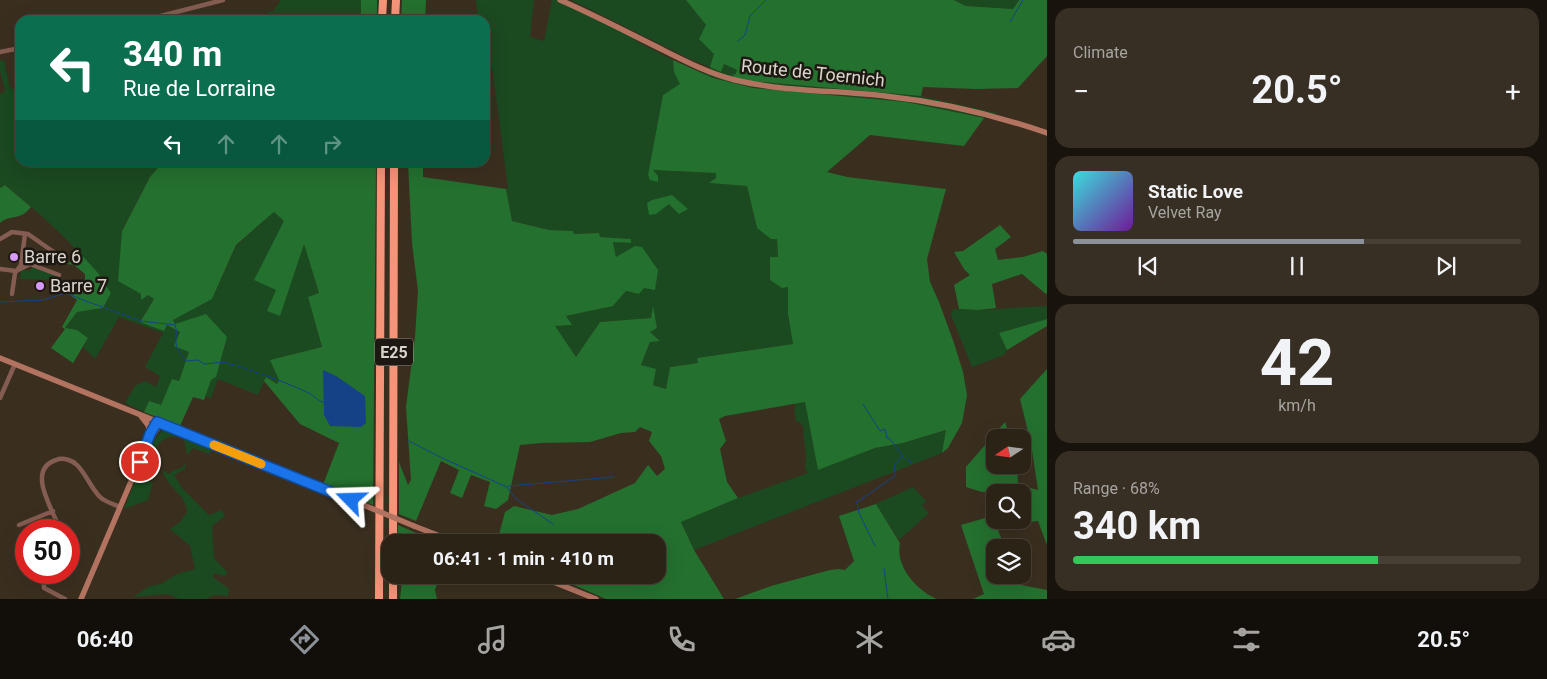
<!DOCTYPE html>
<meta charset="utf-8">
<style>
body{margin:0;font-family:Roboto,sans-serif;background:#382f24;color:#f1f3f6;height:100vh;display:flex;flex-direction:column;font-size:19px;white-space:nowrap}
*{box-sizing:border-box;margin:0}
p{font-size:16px;color:#a6a4a1}
.icon{flex:none;width:28px;height:28px;fill:none;stroke:currentColor;stroke-width:2;stroke-linecap:round;stroke-linejoin:round}
.map{position:relative;flex:1;overflow:hidden}
.panel{display:flex;flex-direction:column;gap:8px;padding:8px;background:#18130d;width:500px}
.panel>*{flex:none}
.banner{position:absolute;left:15px;top:15px;width:475px;height:152px;border-radius:15px;box-shadow:0 5px 20px #0002,0 0 0 1px #484036;background:#0b6e4f;color:#fff;overflow:hidden}
.needle{width:32px;rotate:257deg}
.tools{position:absolute;left:986px;top:429px;display:grid;gap:10px}
.tools a{display:grid;place-items:center;width:45px;height:45px;border-radius:10px;background:#2c2317;box-shadow:0 5px 20px #0002,0 0 0 1px #484036;font-size:25px}
.speed{position:absolute;left:15px;top:519px;display:flex;gap:10px;font-size:25px;font-weight:700;text-align:center}
.speed>*{display:grid;place-content:center;width:65px;height:65px;border-radius:50%;background:#2c2317;box-shadow:0 5px 20px #0002,0 0 0 1px #484036;line-height:1}
.speed .limit{border:8px solid #d22;background:#fff;color:#111}
.pin{position:absolute;display:grid;place-items:center;width:42px;height:42px;color:#fff;margin:-21px;border:2px solid #fff;border-radius:50%;box-shadow:0 1px 5px #0007}
.me{position:absolute;width:55px;margin:-28px;rotate:292deg;stroke-linejoin:round;filter:drop-shadow(0 0 4px #0008)}
.turn{display:flex;align-items:center;gap:18px;height:105px;padding:0 25px;font-size:22px}
.turn .icon{width:65px;height:65px;stroke-width:2.5}
.turn b{display:block;font-size:35px;line-height:42px}
.lanes{display:flex;align-items:center;height:48px;padding:0 25px;background:#0003;justify-content:center;gap:25px;direction:ltr}
.lanes .off{opacity:.35}
.big{font-size:38px;font-weight:700;line-height:1.1}
.panel .tile{flex:1;display:flex;flex-direction:column;justify-content:center;gap:8px;min-width:0;padding:0 18px;border-radius:15px;background:#382f24}
.panel .dial{align-items:center;gap:0}
.dial b{font-size:65px;line-height:1}
.song{display:flex;align-items:center;gap:15px}
.cover{width:60px;height:60px;border-radius:8px;background:linear-gradient(135deg,hsl(180 70% 55%),hsl(280 70% 35%))}
.played{height:5px;border-radius:2px;background:linear-gradient(90deg,#8c9099 65%,#484036 65%)}
.keys{display:flex;justify-content:space-around;direction:ltr}
.heat{display:flex;justify-content:space-between;align-items:center;font-size:28px;direction:ltr}
.charge{height:8px;border-radius:4px;background:linear-gradient(90deg,#34c759 68%,#484036 0)}
.trip{position:absolute;left:381px;top:534px;width:285px;height:50px;border-radius:15px;background:#2c2317;box-shadow:0 5px 20px #0002,0 0 0 1px #484036;font-weight:700;line-height:50px;text-align:center}
.tabs{display:flex;height:80px;justify-content:space-around;align-items:center;background:#120e09;color:#a6a4a1}
.tabs .icon{width:35px;height:35px}
.tabs .active{color:#8c9099}
.tabs b{font-size:22px;color:#f1f3f6}
main{display:flex;flex:1;min-height:0}
.map>svg:first-child{display:block}
.green{fill:#1b4920}
.forest{fill:#24702f}
.water{fill:#154286}
.lines{fill:none;stroke-linecap:round;stroke-linejoin:round}
.stream{stroke:#154286;stroke-width:1}
.street{stroke:#845c51;stroke-width:4.5}
.secondary{stroke:#b27361;stroke-width:5.5}
.highway{stroke:#f59479;stroke-width:8}
.secondary-bridge{stroke:#b27361;stroke-width:5.5}
.route-casing{stroke:#114b97;stroke-width:12}
.route{stroke:#1a73e8;stroke-width:9}
.slow{stroke:#f59e0b;stroke-width:9}
.poi-dot{fill:#d69bfa;stroke:#1d1811;stroke-width:2}
.labels{text-anchor:middle;stroke-width:5;stroke-linejoin:round;paint-order:stroke}
.shield{fill:#1d1811;stroke:#a29c92;stroke-width:1}
.shield-label{font-size:16px;font-weight:bold;fill:#dbd4ca}
.street-label{font-size:18px;fill:#dbd4ca;stroke:#1d1811}
.poi-label{font-size:18px;fill:#dbd4ca;stroke:#1d1811;text-anchor:start}
</style>
<main>
<div class="map">
<svg width="1047" height="599" viewBox="0 0 1047 599">
<rect width="100%" height="100%" fill="#3a2f1f"/>
<path class="green" d="M281,0H361V20H249L273,11Z
M476,0H534L530,37L544,41L552,0H560L638,37L636,41L673,60V66L680,84L648,175L657,182L658,176L652,170L716,173V178L710,183L747,186L757,228L777,238L778,258L771,257L788,286V314L793,344L698,358V363L670,367L666,389L653,385L641,366L650,342L660,341L650,332L657,328L653,308L651,318L600,322L576,357L554,326L571,325L566,316L613,306L626,291L639,294L635,246L616,258L613,242L630,243L631,239L599,237L598,233L573,234V231L549,230L512,221L506,189L508,188L492,66L490,65L485,51V20H478Z
M571,0H686L706,25L721,72L724,64L737,70L735,75L733,74L750,81L921,96L996,113L994,117L989,116L984,118L906,102L753,88L729,83L703,74L710,67L692,60Z
M954,0H1019L1013,9L966,6Z
M4,60L10,89L20,87V162L162,163L150,177L122,230L148,295L154,299L140,321L164,331L166,325L181,332L190,352L179,381L172,380L161,406L149,401L144,412L125,403L135,386L145,381L156,387L160,376L145,367L163,333L119,317L95,359L83,347L88,338L65,329L77,312L103,308L111,293C83,251 44,217 5,185L0,188V94L5,91L0,71V61Z
M274,212L284,221L304,243L319,294L308,297L322,347L271,360L279,379L277,384L266,377L258,395L218,379L211,398L205,396L211,380L216,377L172,320L212,299L236,246Z
M33,265L59,275L57,280L20,279L21,269L30,271Z
M1047,306V319L999,333L1007,350L1004,355L972,367L951,315L953,309L978,310Z
M805,402L818,469L875,448L903,443L947,430L942,453L694,550L681,522L738,498L808,473L805,469L806,456L803,431L804,429L800,422L796,421L794,410L796,403Z
M166,429L213,447L209,454L193,448L187,455L184,439C157,427 150,461 142,480L153,482L148,500L124,509C131,494 152,432 166,429Z
M185,463V469L174,475L182,488L209,515L222,510L225,516L212,526L214,558L227,572L225,576L214,573L213,577L229,589L228,596L215,595L206,599H179L168,594L133,597L150,586L161,584L177,574L195,569L190,546L170,529L180,522L187,512C186,494 167,487 162,470L169,474L174,470L182,468Z
M913,487L926,501L922,506L929,513L899,540L876,504Z"/>
<path class="forest" d="M361,0H377V20H361Z
M402,0H426L425,20H401Z
M686,0H954L966,6L1013,9L1019,0H1047V56L1018,88L976,89L923,87L921,96L750,81L734,77L732,74L735,75L737,70L724,64L721,72L710,67L714,54L699,39L706,25Z
M673,60L713,78L753,88L906,102L984,118L964,146L870,135L827,172L847,177L946,189L927,259L930,282L939,302L954,343L963,372L967,395L962,423L948,448L942,453L946,430L903,443L875,448L818,470L805,402L725,416L719,419L726,441L720,449L727,482L738,498L681,522L694,550L724,599H606L551,575H658V542H497L505,512L514,506L552,515L578,509L635,483L648,465L657,476L665,469L661,456L649,441L652,432L640,427L635,432L621,433L590,442L541,443L520,445L508,500L496,509L484,506L490,482L471,475L462,498L450,493L459,470L441,461L416,521L399,514V462L408,485L411,480L406,407L415,337L418,291L412,243L408,163H423V177L506,189L512,221L549,230L573,231L574,234L599,233L600,237L631,239V243L613,242L616,257L635,246L642,247L658,270L655,290L644,288L639,294L626,291L613,306L566,316L572,325L555,326L576,357L600,322L651,318L653,306L657,328L650,332L660,341L650,342L641,365L656,369L653,385L666,389L670,367L698,363L697,358L793,344L788,314V287L782,288L770,280V257H778L777,239H771L757,228L747,186L709,183L716,178V173L653,170L658,176V182L650,180L648,175L663,95L680,84L674,72Z
M296,162L376,163L373,505L323,485L339,443L300,424L264,381L266,377L277,384L279,380L270,360L322,347L308,297L319,293L304,244L280,316L267,311L276,290L254,280L284,221L274,212L236,245L212,299L173,320L175,324L206,314L227,337L216,377L211,380L204,400L193,397L180,426L144,412L149,401L161,405L172,379L179,381L189,352L174,346L180,332L167,325L164,331L140,322L154,299L148,295L141,300V294L118,281L122,231L150,177L162,163Z
M5,185L31,207C19,222 12,213 0,223V188Z
M672,195L688,209L679,214L669,204L656,214L649,215L647,203L652,200Z
M1000,225L1011,237L995,249L998,260L1023,257L1043,251L1047,254V293L1046,294L1022,274L992,284L996,308L978,310L959,309L954,285L970,275L964,269L954,252L963,251Z
M80,253L98,273L111,293L103,308L77,312L65,328L77,330L88,338L73,363L51,348L65,329L62,327L77,300L70,295L63,294V291L78,293L85,284V274L74,265L67,264Z
M1047,319V326L1007,350L999,333Z
M1047,369V545L1038,521L1020,523L1019,520H1022V492H1015V491L982,492L966,487V467L1005,422L1010,437L995,438V465H1017L1018,485L1038,490L1031,444L1020,399Z
M876,504L900,543C895,566 916,590 937,599H735L771,586L830,570L839,569L845,570L854,561L839,516Z
M992,516L1005,547L995,548V575H1017L1021,585L1047,590V599H973L984,594L961,525Z
M398,525L416,533L418,542H397Z
M401,575H440L435,590L437,599H400L402,581Z"/>
<path class="water" d="M323,370L336,376L365,396L366,423L361,427L330,426L324,415Z"/>
<g class="lines">
<path class="stream" d="M1010,22L1023,0
M738,41L745,35L750,16L766,0
M0,302L43,300L66,293L83,300L141,321L175,325C177,330 176,332 176,338C175,347 180,354 186,361L198,360L204,364L224,362L238,366L281,381L309,393L320,401L325,403
M863,404L880,431L885,429L887,438L890,439L902,455L894,467L895,476L857,502L859,513L875,546
M409,441L442,458L507,487L516,499L553,524
M902,456L911,463
M508,486L614,477
M884,569L888,599"/>
<path class="street" d="M145,20L223,0
M0,52L20,48
M0,239L12,232L28,234L58,255
M0,269L16,271L30,264L59,275
M12,294L15,273L21,265L25,234
M0,398L15,364
M19,525L53,511
M60,530C54,511 25,470 56,460C63,457 72,460 77,465C86,474 91,488 100,497C105,502 114,504 120,507
M48,572L44,582V588L65,599"/>
<path class="secondary" d="M560,0C592,14 623,30 655,46C681,59 707,73 735,80C784,92 835,90 885,96C940,102 995,115 1047,133
M0,358L361,504
M141,416L148,425L150,434
M414,526L455,542
M536,575L596,599
M81,599L147,444L161,423"/>
<path class="highway" d="M382,20L383,0
M395,20L396,0
M393,542L394,162
M379,599L381,162
M393,599V575"/>
<path class="secondary-bridge" d="M361,504L414,526"/>
</g>
<g class="lines">
<defs>
<path id="route" d="M140,462L150,434L157,422L351,500"/>
</defs>
<use href="#route" class="route-casing"/>
<use href="#route" class="route"/>
<path class="slow" d="M214,445L261,464"/>
</g>
<g class="poi-dot">
<circle cx="14" cy="257" r="5"/>
<circle cx="40" cy="286" r="5"/>
</g>
<g class="labels">
<rect class="shield" x="375" y="338.5" width="38" height="27" rx="4"/>
<g class="shield-label">
<text x="394" y="358">E25</text>
</g>
<g class="street-label">
<text transform="translate(813 73) rotate(6)" y="6">Route de Toernich</text>
</g>
<g class="poi-label">
<text x="24" y="263">Barre 6</text>
<text x="50" y="292">Barre 7</text>
</g>
</g>
</svg>
<div class="tools">
<a><svg class="needle" viewBox="-14 -14 28 28"><path d="M0-13l5 13h-10z" fill="#e53935"/><path d="M0 13l5-13h-10z" fill="#a6a4a1"/></svg></a>
<a><svg class="icon" aria-label="search" viewBox="0 0 24 24"><circle cx="10" cy="10" r="6"/><path d="M15 15l6 6"/></svg></a>
<a><svg class="icon" aria-label="layers" viewBox="0 0 24 24"><path d="M12 4l9 5-9 5-9-5zM3 14l9 5 9-5"/></svg></a>
</div>
<div class="speed"><div class="limit">50</div></div>
<div class="pin" style="left:140px;top:462px;background:#d93025"><svg class="icon" aria-label="arrive" viewBox="0 0 24 24"><path d="M6 21V4h12l-3 4 3 4H6"/></svg></div>
<svg class="me" style="left:351px;top:500px" viewBox="-20 -20 40 40"><path d="M0-17L14 15 0 8-14 15z" fill="#1a73e8" stroke="#fff" stroke-width="4"/></svg>
<div class="trip">06:41 · 1 min · 410 m</div>
<div class="banner">
<div class="turn"><svg class="icon" aria-label="left" viewBox="0 0 24 24"><path d="M17 20v-9H6M10 6l-5 5 5 5"/></svg><div><b>340 m</b>Rue de Lorraine</div></div>
<div class="lanes"><svg class="icon" aria-label="left" viewBox="0 0 24 24"><path d="M17 20v-9H6M10 6l-5 5 5 5"/></svg><svg class="icon off" aria-label="ahead" viewBox="0 0 24 24"><path d="M12 20V5M6 11l6-6 6 6"/></svg><svg class="icon off" aria-label="ahead" viewBox="0 0 24 24"><path d="M12 20V5M6 11l6-6 6 6"/></svg><svg class="icon off" aria-label="right" viewBox="0 0 24 24"><path d="M7 20v-9h11M14 6l5 5-5 5"/></svg></div>
</div>
</div>
<section class="panel">
<div class="tile"><p>Climate</p>
<div class="heat"><a>−</a><b class="big">20.5°</b><a>+</a></div>
</div>
<div class="tile">
<div class="song"><i class="cover"></i><div><b>Static Love</b><p>Velvet Ray</p></div></div>
<div class="played"></div>
<div class="keys"><svg class="icon" aria-label="previous" viewBox="0 0 24 24"><path d="M18 5L8 12l10 7zM5 5v14"/></svg><svg class="icon" aria-label="pause" viewBox="0 0 24 24"><path d="M8 5v14M16 5v14"/></svg><svg class="icon" aria-label="next" viewBox="0 0 24 24"><path d="M6 5l10 7-10 7zM19 5v14"/></svg></div>
</div>
<div class="tile dial"><b>42</b><p>km/h</p></div>
<div class="tile"><p>Range · 68%</p><b class="big">340 km</b><div class="charge"></div></div>
</section>
</main>
<nav class="tabs">
<b>06:40</b>
<svg class="icon active" aria-label="directions" viewBox="0 0 24 24"><path d="M12 3l9 9-9 9-9-9zM9 14v-3h6M13 9l2 2-2 2"/></svg>
<svg class="icon" aria-label="music" viewBox="0 0 24 24"><path d="M9 18V5l10-2v13"/><circle cx="6" cy="18" r="3"/><circle cx="16" cy="16" r="3"/></svg>
<svg class="icon" aria-label="phone" viewBox="0 0 24 24"><path d="M5 4h4l2 5-3 2q2 4 5 5l2-3 5 2v4C11 20 4 13 5 4z"/></svg>
<svg class="icon" aria-label="climate" viewBox="0 0 24 24"><path d="M12 3v18M4 7l16 10M4 17L20 7"/></svg>
<svg class="icon" aria-label="car" viewBox="0 0 24 24"><path d="M5 17H2v-5l4-1 3-4h7l3 4 3 1v5h-3M9 17h6M6 11h13"/><circle cx="7" cy="17" r="2"/><circle cx="17" cy="17" r="2"/></svg>
<svg class="icon" aria-label="filters" viewBox="0 0 24 24"><path d="M4 7h16M4 17h16"/><circle cx="9" cy="7" r="2"/><circle cx="15" cy="17" r="2"/></svg>
<b>20.5°</b>
</nav>
